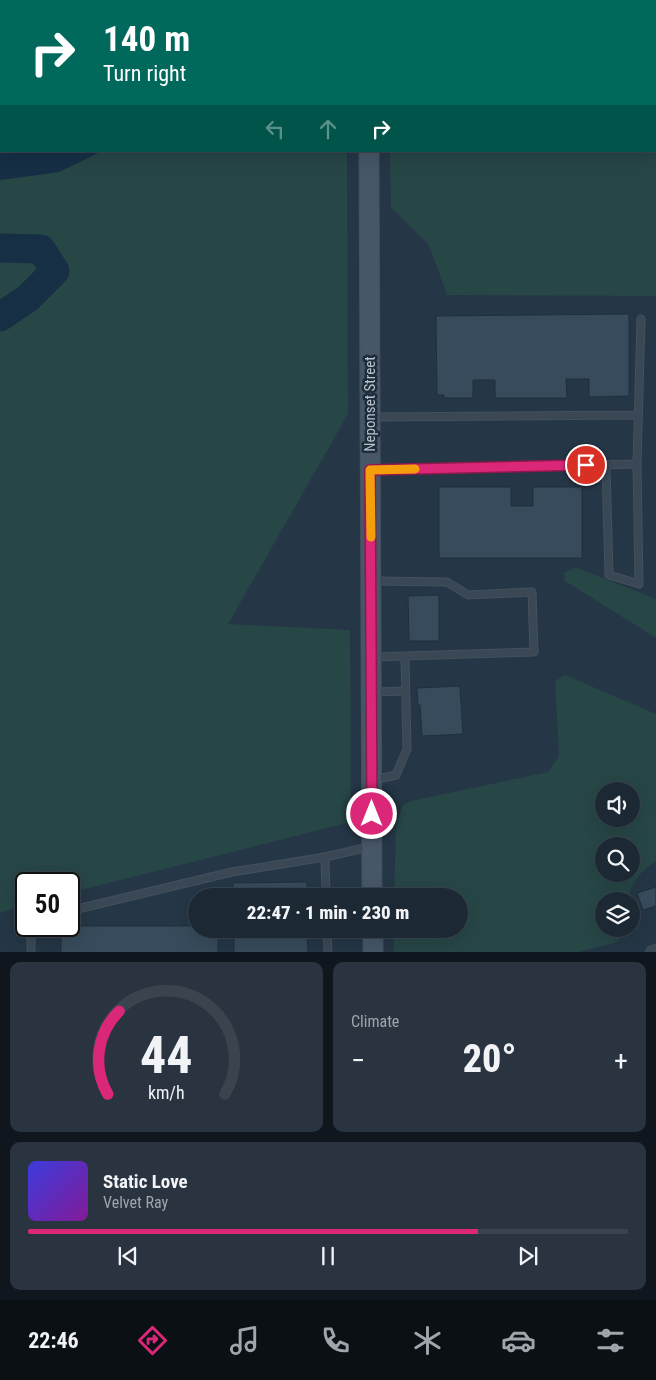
<!DOCTYPE html>
<meta charset="utf-8">
<style>
body{margin:0;font-family:"Roboto Condensed",sans-serif;background:#293440;color:#f1f3f6;height:100vh;display:flex;flex-direction:column;font-size:19px;white-space:nowrap}
*{box-sizing:border-box;margin:0}
p{font-size:16px;color:#a0a6ac}
.icon{flex:none;width:28px;height:28px;fill:none;stroke:currentColor;stroke-width:2;stroke-linecap:round;stroke-linejoin:round}
.map{position:relative;height:952px;overflow:hidden}
.side{display:flex;flex-direction:column;gap:10px;padding:10px;background:#0f161d;flex:1}
.side>*{flex:none}
.guide{position:absolute;left:0px;top:0px;width:656px;height:152px;box-shadow:0 5px 20px #0002,0 0 0 1px #3a444f;background:#00695c;color:#fff;overflow:hidden}
.fabs{position:absolute;left:595px;top:782px;display:grid;gap:10px}
.fabs a{display:grid;place-items:center;width:45px;height:45px;border-radius:50%;background:#1c2834;box-shadow:0 5px 20px #0002,0 0 0 1px #3a444f;font-size:25px}
.speed{position:absolute;left:15px;top:872px;display:flex;gap:10px;font-size:25px;font-weight:700;text-align:center}
.speed>*{display:grid;place-content:center;width:65px;height:65px;border-radius:50%;background:#1c2834;box-shadow:0 5px 20px #0002,0 0 0 1px #3a444f;line-height:1}
.speed .limit{border:2px solid #111;border-radius:8px;background:#fff;color:#111}
.pin{position:absolute;display:grid;place-items:center;width:42px;height:42px;color:#fff;margin:-21px;border:2px solid #fff;border-radius:50%;box-shadow:0 1px 5px #0007}
.me{position:absolute;width:55px;margin:-28px;rotate:0deg;stroke-linejoin:round;filter:drop-shadow(0 0 4px #0008)}
.turn{display:flex;align-items:center;gap:18px;height:105px;padding:0 20px;font-size:22px}
.turn .icon{width:65px;height:65px;stroke-width:2.5}
.turn b{display:block;font-size:35px;line-height:42px}
.lanes{display:flex;align-items:center;height:48px;padding:0 20px;background:#0003;justify-content:center;gap:25px;direction:ltr}
.lanes .off{opacity:.35}
.big{font-size:38px;font-weight:800;line-height:1.1}
.side .widget{flex:1;display:flex;flex-direction:column;justify-content:center;gap:8px;min-width:0;padding:0 18px;border-radius:10px;background:#293440}
.side .dial{align-items:center;gap:0}
.dial svg{height:130px;overflow:visible;fill:none;stroke:#3a444f;stroke-width:7;stroke-linecap:round;text-anchor:middle}
.dial text{fill:#f1f3f6;stroke:none}
.song{display:flex;align-items:center;gap:15px}
.cover{width:60px;height:60px;border-radius:8px;background:linear-gradient(135deg,hsl(240 70% 55%),hsl(290 70% 35%))}
.played{height:5px;border-radius:2px;background:linear-gradient(90deg,#db2777 75%,#3a444f 75%)}
.keys{display:flex;justify-content:space-around;direction:ltr}
.heat{display:flex;justify-content:space-between;align-items:center;font-size:28px;direction:ltr}
.side .tiles{flex:1;display:grid;gap:10px;grid-template-columns:1fr 1fr}
.widget:last-child{grid-column:span 2}
.trip{position:absolute;left:188px;top:888px;width:280px;height:50px;border-radius:25px;background:#1c2834;box-shadow:0 5px 20px #0002,0 0 0 1px #3a444f;font-weight:800;line-height:50px;text-align:center}
.menu{display:flex;height:80px;justify-content:space-around;align-items:center;background:#0b1015;color:#a0a6ac}
.menu .icon{width:35px;height:35px}
.menu .on{color:#db2777}
.menu b{font-size:22px;color:#f1f3f6}
.map>svg:first-child{display:block}
.green{fill:#274646;fill-rule:evenodd}
.water{fill:#162f45}
.lines{fill:none;stroke-linecap:round;stroke-linejoin:round}
.river{stroke:#162f45;stroke-width:29}
.building{fill:#374b5c;stroke:#202f3c}
.service-casing{stroke:#43515e;stroke-width:9}
.minor-casing{stroke:#43515e;stroke-width:16}
.secondary-casing{stroke:#43515e;stroke-width:21}
.service{stroke:#3a4855;stroke-width:7}
.minor{stroke:#3a4855;stroke-width:14}
.secondary{stroke:#475768;stroke-width:19}
.route-casing{stroke:#8e194d;stroke-width:12}
.route{stroke:#db2777;stroke-width:9}
.slow{stroke:#f59e0b;stroke-width:9}
.labels{text-anchor:middle;stroke-width:5;stroke-linejoin:round;paint-order:stroke}
.street-label{font-size:15px;fill:#b7c3ce;stroke:#1e2d3a}
</style>
<div class="map">
<svg width="656" height="953" viewBox="0 0 656 953">
<rect width="100%" height="100%" fill="#253646"/>
<path class="green" d="M0,0H195L1,1L0,143Z
M389,0H656V296L447,295L429,245L391,207L390,151H655V1Z
M102,151H347L348,414L228,624L350,630L351,822L69,893V884H26V904L0,913V180L59,172Z
M575,567L656,599V638L565,581L564,573Z
M565,675L656,714V861C642,870 630,884 627,901H604V929H623L619,940L611,944L577,952H394V929H459V896H394L396,827L402,806L411,801L548,772L559,756L555,681ZM604,791H631V819H604ZM604,846H631V874H604Z"/>
<path class="water" d="M0,143H1V151H102L59,172L0,180Z"/>
<g class="lines">
<path class="river" d="M0,248L41,249L55,271L28,298L0,317"/>
</g>
<path class="building" d="M629,314V396L589,397V379H566L567,398H495V380H473V398H444V395H437L436,316Z
M439,487H511V506H533V487H582V558H439Z
M439,595V641H409L408,596Z
M460,686L463,734L422,736L420,705H418L417,688Z
M307,882V896H233V883Z
M656,887V906L643,910L637,893Z
M61,926H196V929H218V953H61Z
M234,929H307L308,953H234Z"/>
<g class="lines">
<defs>
<path id="service" d="M371,417L638,415
M606,465L609,575L639,584L637,464L641,319
M372,470L637,464
M372,657L534,652L532,592L468,595L447,582L373,581
M373,692L405,691
M374,780L396,775L407,749L405,656
M326,896L325,857L369,847
M69,911L232,872L325,857
M31,926V953
M327,929L328,953"/>
<path id="minor" d="M653,953L656,952"/>
<path id="secondary" d="M368,0V1
M369,151L372,896
M373,929V953"/>
</defs>
<use href="#service" class="service-casing"/>
<use href="#minor" class="minor-casing"/>
<use href="#secondary" class="secondary-casing"/>
<use href="#service" class="service"/>
<use href="#minor" class="minor"/>
<use href="#secondary" class="secondary"/>
</g>
<g class="lines">
<defs>
<path id="route" d="M372,814L370,470L586,465"/>
</defs>
<use href="#route" class="route-casing"/>
<use href="#route" class="route"/>
<path class="slow" d="M371,537L370,470L415,469"/>
</g>
<g class="labels">
<g class="street-label">
<text transform="translate(370 404) rotate(-90)" y="5">Neponset Street</text>
</g>
</g>
</svg>
<div class="fabs">
<a><svg class="icon" aria-label="sound" viewBox="0 0 24 24"><path d="M4 9h4l5-4v14l-5-4H4zM17 9q2 3 0 6"/></svg></a>
<a><svg class="icon" aria-label="search" viewBox="0 0 24 24"><circle cx="10" cy="10" r="6"/><path d="M15 15l6 6"/></svg></a>
<a><svg class="icon" aria-label="layers" viewBox="0 0 24 24"><path d="M12 4l9 5-9 5-9-5zM3 14l9 5 9-5"/></svg></a>
</div>
<div class="speed"><div class="limit">50</div></div>
<div class="pin" style="left:586px;top:465px;background:#d93025"><svg class="icon" aria-label="arrive" viewBox="0 0 24 24"><path d="M6 21V4h12l-3 4 3 4H6"/></svg></div>
<svg class="me" style="left:372px;top:814px" viewBox="-20 -20 40 40"><circle r="17" fill="#db2777" stroke="#fff" stroke-width="3"/><path d="M0-11L8 9 0 5-8 9z" fill="#fff"/></svg>
<div class="trip">22:47 · 1 min · 230 m</div>
<div class="guide">
<div class="turn"><svg class="icon" aria-label="right" viewBox="0 0 24 24"><path d="M7 20v-9h11M14 6l5 5-5 5"/></svg><div><b>140 m</b>Turn right</div></div>
<div class="lanes"><svg class="icon off" aria-label="left" viewBox="0 0 24 24"><path d="M17 20v-9H6M10 6l-5 5 5 5"/></svg><svg class="icon off" aria-label="ahead" viewBox="0 0 24 24"><path d="M12 20V5M6 11l6-6 6 6"/></svg><svg class="icon" aria-label="right" viewBox="0 0 24 24"><path d="M7 20v-9h11M14 6l5 5-5 5"/></svg></div>
</div>
</div>
<section class="side">
<div class="tiles">
<div class="widget dial"><svg viewBox="0 0 100 80">
<path d="M14 69A42 42 0 1 1 86 69"/>
<path d="M14 69A42 42 0 0 1 21 18" stroke="#db2777"/>
<text x="50" y="56" font-size="32" font-weight="700">44</text>
<text x="50" y="72" font-size="11">km/h</text>
</svg></div>
<div class="widget"><p>Climate</p>
<div class="heat"><a>−</a><b class="big">20°</b><a>+</a></div>
</div>
<div class="widget">
<div class="song"><i class="cover"></i><div><b>Static Love</b><p>Velvet Ray</p></div></div>
<div class="played"></div>
<div class="keys"><svg class="icon" aria-label="previous" viewBox="0 0 24 24"><path d="M18 5L8 12l10 7zM5 5v14"/></svg><svg class="icon" aria-label="pause" viewBox="0 0 24 24"><path d="M8 5v14M16 5v14"/></svg><svg class="icon" aria-label="next" viewBox="0 0 24 24"><path d="M6 5l10 7-10 7zM19 5v14"/></svg></div>
</div>
</div>
</section>
<nav class="menu">
<b>22:46</b>
<svg class="icon on" aria-label="directions" viewBox="0 0 24 24"><path d="M12 3l9 9-9 9-9-9zM9 14v-3h6M13 9l2 2-2 2"/></svg>
<svg class="icon" aria-label="music" viewBox="0 0 24 24"><path d="M9 18V5l10-2v13"/><circle cx="6" cy="18" r="3"/><circle cx="16" cy="16" r="3"/></svg>
<svg class="icon" aria-label="phone" viewBox="0 0 24 24"><path d="M5 4h4l2 5-3 2q2 4 5 5l2-3 5 2v4C11 20 4 13 5 4z"/></svg>
<svg class="icon" aria-label="climate" viewBox="0 0 24 24"><path d="M12 3v18M4 7l16 10M4 17L20 7"/></svg>
<svg class="icon" aria-label="car" viewBox="0 0 24 24"><path d="M5 17H2v-5l4-1 3-4h7l3 4 3 1v5h-3M9 17h6M6 11h13"/><circle cx="7" cy="17" r="2"/><circle cx="17" cy="17" r="2"/></svg>
<svg class="icon" aria-label="filters" viewBox="0 0 24 24"><path d="M4 7h16M4 17h16"/><circle cx="9" cy="7" r="2"/><circle cx="15" cy="17" r="2"/></svg>
</nav>
